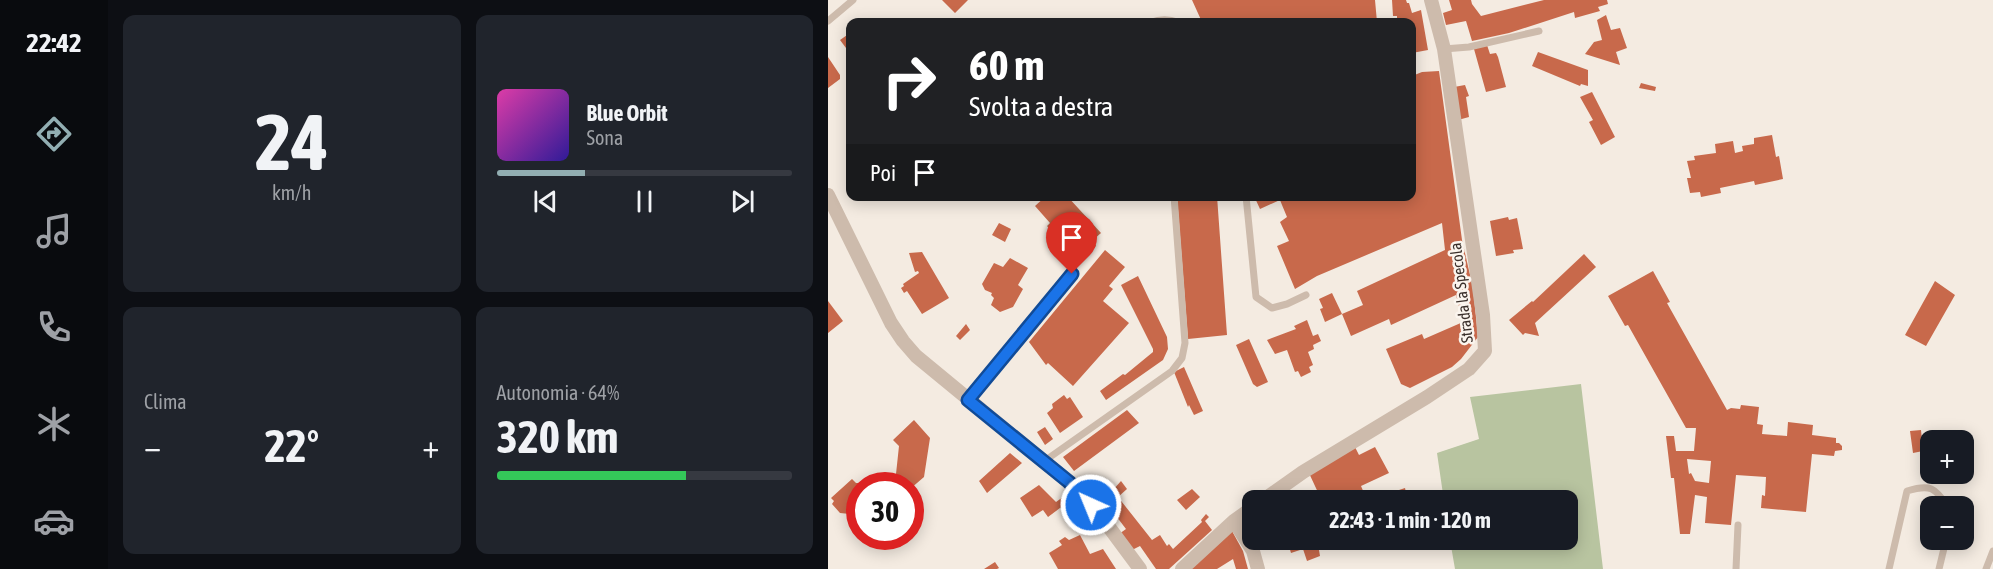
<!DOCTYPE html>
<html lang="it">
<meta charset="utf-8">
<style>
body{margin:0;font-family:"Asap Condensed",sans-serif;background:#20242c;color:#f1f3f6;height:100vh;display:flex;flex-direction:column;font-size:22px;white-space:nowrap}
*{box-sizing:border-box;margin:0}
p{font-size:20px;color:#9ea1a6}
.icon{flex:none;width:33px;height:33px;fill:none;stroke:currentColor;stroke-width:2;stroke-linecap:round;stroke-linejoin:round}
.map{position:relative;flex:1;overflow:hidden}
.details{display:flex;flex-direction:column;gap:15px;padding:15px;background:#0d0f14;width:720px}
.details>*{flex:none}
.hud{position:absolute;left:18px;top:18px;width:570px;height:183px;border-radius:12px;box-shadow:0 3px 15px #0003;background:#202124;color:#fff;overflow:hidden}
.fabs{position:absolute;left:1092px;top:430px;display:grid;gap:12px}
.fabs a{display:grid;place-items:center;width:54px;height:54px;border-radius:12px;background:#171b24;box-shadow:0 3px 15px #0003;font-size:30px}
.speed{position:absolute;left:18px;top:472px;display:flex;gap:12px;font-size:30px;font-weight:700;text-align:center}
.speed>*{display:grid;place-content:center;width:78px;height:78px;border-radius:50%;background:#171b24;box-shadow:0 3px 15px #0003;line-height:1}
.speed .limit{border:9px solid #d22;background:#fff;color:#111}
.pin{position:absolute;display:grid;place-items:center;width:51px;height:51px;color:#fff;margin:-62px -26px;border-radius:50% 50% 50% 0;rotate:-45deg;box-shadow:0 0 6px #0007}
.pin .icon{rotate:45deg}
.me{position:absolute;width:66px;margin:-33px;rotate:316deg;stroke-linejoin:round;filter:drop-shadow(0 0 4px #0008)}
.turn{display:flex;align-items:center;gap:21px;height:126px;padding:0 24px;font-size:27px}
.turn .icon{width:78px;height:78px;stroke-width:2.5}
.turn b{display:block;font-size:42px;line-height:51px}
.then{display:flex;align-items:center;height:57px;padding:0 24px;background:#0003;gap:12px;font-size:22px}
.big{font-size:45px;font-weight:700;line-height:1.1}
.details .widget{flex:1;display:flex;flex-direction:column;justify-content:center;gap:9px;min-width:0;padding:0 21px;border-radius:12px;background:#20242c}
.details .dial{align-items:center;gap:0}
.dial b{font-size:78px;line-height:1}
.song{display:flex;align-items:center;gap:18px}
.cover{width:72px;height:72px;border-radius:9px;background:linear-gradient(135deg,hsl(320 70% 55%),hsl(250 70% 35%))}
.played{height:6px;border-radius:3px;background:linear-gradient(90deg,#92aeb2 30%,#363941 30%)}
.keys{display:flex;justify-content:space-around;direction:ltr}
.heat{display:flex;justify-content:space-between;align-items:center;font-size:33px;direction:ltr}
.charge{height:9px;border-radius:4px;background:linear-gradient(90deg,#34c759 64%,#363941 0)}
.details .tiles{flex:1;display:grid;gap:15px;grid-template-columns:repeat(2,1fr)}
.trip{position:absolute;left:414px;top:490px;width:336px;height:60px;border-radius:12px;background:#171b24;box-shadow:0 3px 15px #0003;font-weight:700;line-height:60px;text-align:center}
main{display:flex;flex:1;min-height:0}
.dock{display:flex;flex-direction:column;width:108px;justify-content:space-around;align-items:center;background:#090b0e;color:#9ea1a6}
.dock .icon{width:42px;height:42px}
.dock .selected{color:#92aeb2}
.dock b{font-size:27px;color:#f1f3f6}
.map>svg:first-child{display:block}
.green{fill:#b8c4a0}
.building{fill:#c8694b;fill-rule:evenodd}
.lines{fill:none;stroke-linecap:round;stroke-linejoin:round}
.lane{stroke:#cdbbac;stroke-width:7}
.street{stroke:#cdbbac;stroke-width:14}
.route-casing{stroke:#114b97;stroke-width:15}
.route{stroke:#1a73e8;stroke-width:10}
.labels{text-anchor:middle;stroke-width:5;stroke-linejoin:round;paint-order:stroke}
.street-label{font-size:16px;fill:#3b302b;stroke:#fbf5ee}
</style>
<main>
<nav class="dock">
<b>22:42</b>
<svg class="icon selected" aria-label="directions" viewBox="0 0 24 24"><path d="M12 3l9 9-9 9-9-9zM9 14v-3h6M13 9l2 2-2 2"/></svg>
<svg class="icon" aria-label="music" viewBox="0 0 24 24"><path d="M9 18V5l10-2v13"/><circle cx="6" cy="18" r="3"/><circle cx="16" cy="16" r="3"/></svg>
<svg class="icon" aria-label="phone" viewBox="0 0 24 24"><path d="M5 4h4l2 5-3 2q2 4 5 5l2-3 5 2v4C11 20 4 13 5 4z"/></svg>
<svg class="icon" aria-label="climate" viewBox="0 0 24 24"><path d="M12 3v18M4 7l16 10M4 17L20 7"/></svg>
<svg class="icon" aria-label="car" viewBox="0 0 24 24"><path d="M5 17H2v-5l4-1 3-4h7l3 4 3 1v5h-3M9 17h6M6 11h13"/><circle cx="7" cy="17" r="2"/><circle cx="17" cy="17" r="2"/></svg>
</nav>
<section class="details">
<div class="tiles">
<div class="widget dial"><b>24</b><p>km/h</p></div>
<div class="widget">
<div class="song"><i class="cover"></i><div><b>Blue Orbit</b><p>Sona</p></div></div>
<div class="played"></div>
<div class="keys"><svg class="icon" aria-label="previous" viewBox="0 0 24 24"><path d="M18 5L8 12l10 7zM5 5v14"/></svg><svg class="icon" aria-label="pause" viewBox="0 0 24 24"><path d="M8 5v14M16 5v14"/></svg><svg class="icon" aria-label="next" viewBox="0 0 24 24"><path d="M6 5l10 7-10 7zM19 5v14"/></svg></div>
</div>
<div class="widget"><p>Clima</p>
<div class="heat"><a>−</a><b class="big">22°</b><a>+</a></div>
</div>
<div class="widget"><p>Autonomia · 64%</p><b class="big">320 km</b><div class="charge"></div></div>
</div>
</section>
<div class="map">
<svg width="1165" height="569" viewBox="0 0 1165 569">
<rect width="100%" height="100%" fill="#f4ebe1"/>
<path class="green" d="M753,384L775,569H627L622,540H740V501H616L609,453L651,439L642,397Z"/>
<path class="building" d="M114,0H140L127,13Z
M364,0H547L549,22H374Z
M564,0H578L579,3H581L584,13L593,10L600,50L584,53V22H569V16H565Z
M621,0H643L644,4L653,16L716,0H779L780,4L770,7L772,11L747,18L746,12L681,33L644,41L638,21L618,25L615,13L624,10Z
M778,15L783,30L792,28L799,48L788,52L792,65L757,54L766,42L774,40L769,20Z
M22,33V45L18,48L12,40Z
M659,45L662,54L668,53L670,57L678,87L658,92L646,49Z
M710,52L760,70V86L753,84L752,86L704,66Z
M0,57L12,75V79L0,88Z
M611,71L634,240L645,288L650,337L633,359L624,367L582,388L573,384L558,349L594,334L596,339L635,322L628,295L563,325L561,319L523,336L514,314L535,305L529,291L617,250L614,223L489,276L467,289L449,246L461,241L452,222L459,217L454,205L452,200L432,209L426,196H584V76L594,72Z
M813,83L828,87L827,91L811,88Z
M637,85L641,96L638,97L641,117L630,120L626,87Z
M764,92L787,137L773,145L761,122L765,120L752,97Z
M944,135L948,157L951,156L955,179L927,185L926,181L892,188L893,193L873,197L872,192L862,193L859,178H863L859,161L867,160L866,156L888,153L887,144L905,141L907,153L915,151L914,146L926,144V138Z
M218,196L225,198L239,196L273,233L265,240L268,246L253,258L237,240L233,242L219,226L222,223L207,206Z
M349,196H389L399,335L360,339Z
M680,217L681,220L689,218L695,249L685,250L686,253L668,256L662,221Z
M171,223L183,229L177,242L164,235Z
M277,250L297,267L281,286L285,289L275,301L301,323L245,386L220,363L218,365L201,342Z
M94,252L121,298L94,314L79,291L76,293L73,288L76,286L75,284L91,273L90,271L87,272L81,253Z
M756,254L768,267L707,323L711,336L697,333L695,335L681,320L704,301L705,302Z
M182,258L200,268L190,285L195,289L185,307L172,312L163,305L166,298L163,295L164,293L157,290L154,284L166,263L175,267Z
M825,271L842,302L839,303L899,410L903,408L912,409L913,405L931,407L929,424L935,425L934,434L959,436L960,422L985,425L984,435L1008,438V443H1011L1014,446V450L1007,451L1006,456L984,454L978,512L933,508L934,495L937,496L938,477L908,475L903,525L877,523L879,497L867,495L862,534H852L846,478H843L838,436H846L848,451H866L868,428H858L800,325L797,326L780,296ZM859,459L883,461L881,483L867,481L863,473L861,474Z
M310,276L339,337L340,349L335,360L278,400L272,391L295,374L297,375L325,352V349L293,285Z
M1107,281L1127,295L1098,346L1077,335Z
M504,293L514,314L497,322L492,309L495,308L491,299Z
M0,301L15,321L0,333Z
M479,320L485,336L490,334L493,341L485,345L486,349L480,352L485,365L481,367L483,372L473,377L470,371L467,372L459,350L447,354L439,340L468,329L466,326Z
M138,324L142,330L132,340L128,336Z
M421,339L440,382L429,387L425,384L408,345Z
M356,367L375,411L366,415L361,405L360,407L346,372Z
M236,395L239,399L242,397L255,417L232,433L219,413L225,408L224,404Z
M299,410L311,423L246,471L235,457Z
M86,420L102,438L96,477L82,489V486H60L67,480L68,474L71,446L65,440Z
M217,427L225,439L217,445L209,432Z
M1093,430L1095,451L1085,453L1082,431Z
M526,445L531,455L547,447L561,473L533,486L536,493L528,497L524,492L505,501H494L480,471Z
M182,453L194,463L159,493L151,481Z
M24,479L28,483L57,484V486H32V515L12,513L4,504L6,501L3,498Z
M293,481L299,489L290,497L324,540L332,535L339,546L341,544L345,549L374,522L373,520L378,514L381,517L377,521L384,530L341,569H328L312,546L302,551L291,534L298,529L276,500Z
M211,485L228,502L235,497L240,502L220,517L215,510L204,517L192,498Z
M577,488L580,501H571L570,497L567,498L566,495L572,493L571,490Z
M364,489L372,497L358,510L349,500Z
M404,531L415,551L420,569H408L405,559L389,569H362Z
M252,535L262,554L275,549L288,569H230L221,553L234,545L231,541L237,537L241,540Z
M468,540H492L494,548L491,550L492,556L479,561L475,549L463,553L460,543Z
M167,562L171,568L169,569H156Z"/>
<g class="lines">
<path class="lane" d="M0,21L25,0
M324,22C331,19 342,19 349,22
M616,49L641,47L711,31
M418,196L428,297L444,308L459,304L478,295
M140,399L244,274
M215,462L344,371L354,358L357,343L346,196
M908,569L910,525
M1061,569L1079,491C1102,484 1107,487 1120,507
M1111,569L1118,540
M1158,569L1165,551"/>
<path class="street" d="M0,195L63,323L75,341L88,356L241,482L272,515L312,569
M434,501L475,472L599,397L641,369L657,351L655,315L616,49L603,0
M406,521L425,551L430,569
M354,569L406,521L424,508"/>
</g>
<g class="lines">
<defs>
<path id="route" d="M244,274L140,400L241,482L263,505"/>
</defs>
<use href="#route" class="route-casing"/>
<use href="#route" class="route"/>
</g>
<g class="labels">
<g class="street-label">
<text transform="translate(633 293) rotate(-97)" y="6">Strada la Specola</text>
</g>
</g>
</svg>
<div class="fabs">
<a>+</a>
<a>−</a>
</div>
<div class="speed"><div class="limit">30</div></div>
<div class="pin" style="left:244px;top:274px;background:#d93025"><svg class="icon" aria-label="arrive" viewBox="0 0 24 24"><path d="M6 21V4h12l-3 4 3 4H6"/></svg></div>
<svg class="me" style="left:263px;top:505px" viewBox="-20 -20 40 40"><circle r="17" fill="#1a73e8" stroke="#fff" stroke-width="3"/><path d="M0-11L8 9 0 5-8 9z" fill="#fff"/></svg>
<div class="trip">22:43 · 1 min · 120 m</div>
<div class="hud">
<div class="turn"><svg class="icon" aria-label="right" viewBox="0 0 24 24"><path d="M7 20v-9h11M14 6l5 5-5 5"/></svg><div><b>60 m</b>Svolta a destra</div></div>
<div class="then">Poi<svg class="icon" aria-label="arrive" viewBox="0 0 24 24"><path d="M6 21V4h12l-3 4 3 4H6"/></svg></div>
</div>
</div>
</main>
